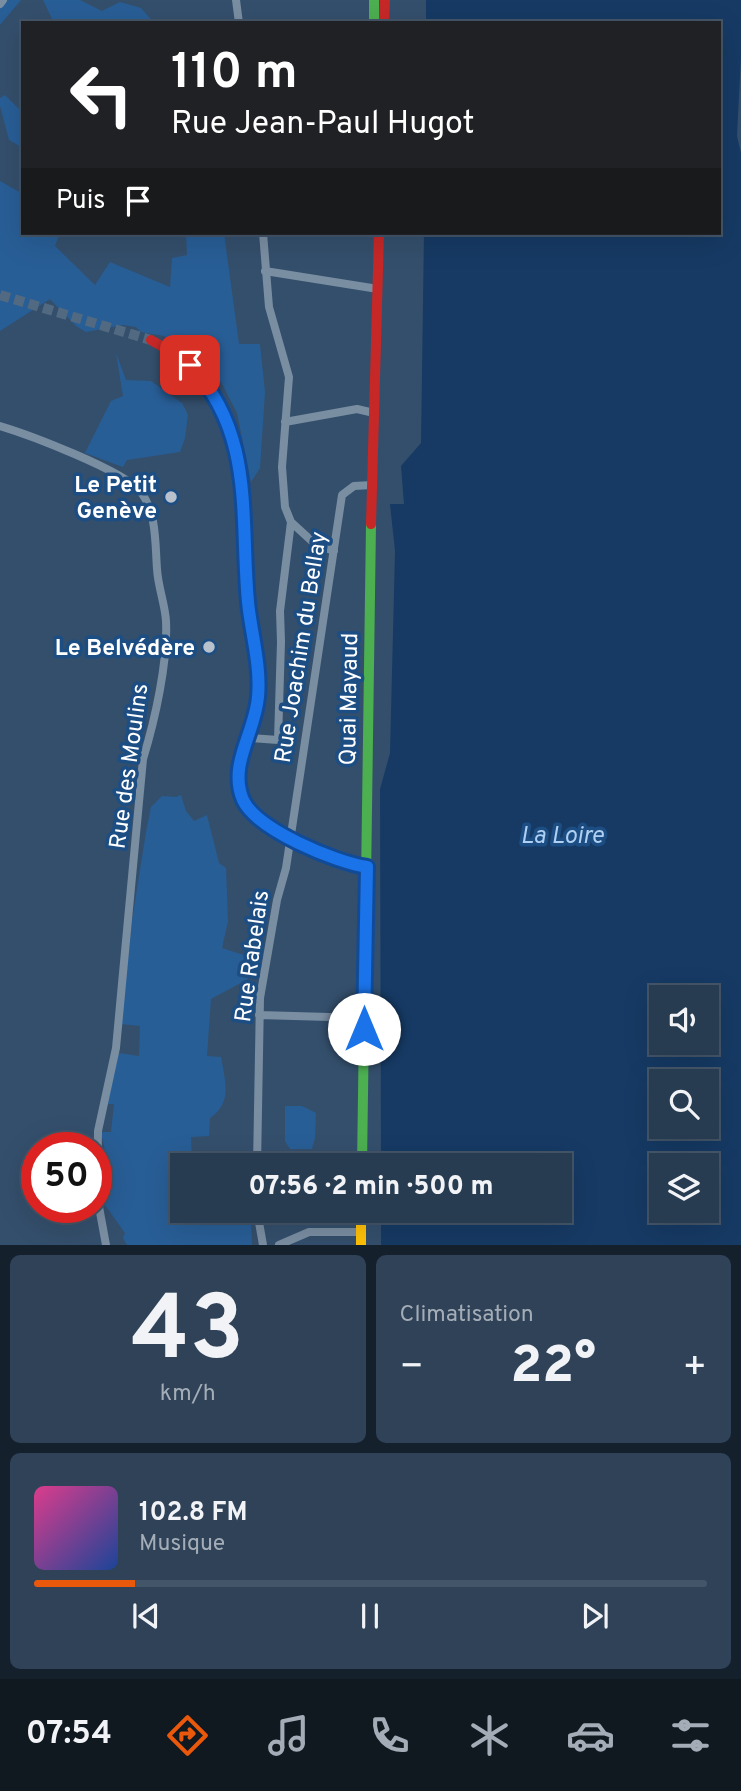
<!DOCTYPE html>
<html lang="fr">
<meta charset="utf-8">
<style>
body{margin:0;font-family:Overpass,sans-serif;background:#2f4258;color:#f1f3f6;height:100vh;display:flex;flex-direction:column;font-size:26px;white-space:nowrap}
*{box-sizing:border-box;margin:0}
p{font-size:23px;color:#a4adb7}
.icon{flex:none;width:38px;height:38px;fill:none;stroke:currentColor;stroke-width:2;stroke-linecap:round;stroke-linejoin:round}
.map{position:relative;height:1245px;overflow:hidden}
.drawer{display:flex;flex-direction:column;gap:10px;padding:10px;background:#15202d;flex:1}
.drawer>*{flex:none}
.hud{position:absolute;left:21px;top:21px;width:700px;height:214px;border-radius:0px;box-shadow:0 7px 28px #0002,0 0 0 2px #435568;background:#202124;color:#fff;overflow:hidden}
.fabs{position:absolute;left:649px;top:985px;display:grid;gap:14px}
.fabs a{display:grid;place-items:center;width:70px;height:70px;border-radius:0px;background:#273b51;box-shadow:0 7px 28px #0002,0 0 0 2px #435568;font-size:35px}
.speed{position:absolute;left:21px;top:1132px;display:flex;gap:14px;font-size:35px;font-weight:700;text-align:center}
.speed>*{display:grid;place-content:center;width:91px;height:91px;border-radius:50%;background:#273b51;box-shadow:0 7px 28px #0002,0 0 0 2px #435568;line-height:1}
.speed .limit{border:10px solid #d22;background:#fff;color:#111}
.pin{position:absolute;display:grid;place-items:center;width:60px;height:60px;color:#fff;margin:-30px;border-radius:14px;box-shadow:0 4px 10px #0006}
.me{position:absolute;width:77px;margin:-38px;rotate:0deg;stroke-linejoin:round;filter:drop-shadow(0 0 5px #0008)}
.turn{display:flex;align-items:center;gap:24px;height:147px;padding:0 35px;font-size:32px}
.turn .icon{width:91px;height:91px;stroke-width:2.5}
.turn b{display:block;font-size:49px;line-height:60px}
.then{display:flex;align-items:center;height:66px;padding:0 35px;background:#0003;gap:14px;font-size:26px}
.big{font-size:52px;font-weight:800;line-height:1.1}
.drawer .widget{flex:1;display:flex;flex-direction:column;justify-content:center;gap:10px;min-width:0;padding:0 24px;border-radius:10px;background:#2f4258}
.drawer .dial{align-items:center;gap:0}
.dial b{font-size:91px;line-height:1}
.song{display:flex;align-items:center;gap:21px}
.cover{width:84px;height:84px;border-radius:10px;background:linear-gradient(135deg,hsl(330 70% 55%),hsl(220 70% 35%))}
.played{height:7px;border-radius:4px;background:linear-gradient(90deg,#ea580c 15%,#435568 15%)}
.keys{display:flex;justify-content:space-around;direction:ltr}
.heat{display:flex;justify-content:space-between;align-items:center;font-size:38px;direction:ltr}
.drawer .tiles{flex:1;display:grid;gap:10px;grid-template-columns:1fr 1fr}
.widget:last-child{grid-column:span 2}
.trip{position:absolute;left:170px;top:1153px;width:402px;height:70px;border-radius:0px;background:#273b51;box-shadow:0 7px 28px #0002,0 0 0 2px #435568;font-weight:800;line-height:70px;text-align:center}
.menu{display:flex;height:112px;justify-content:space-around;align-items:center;background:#101820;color:#a4adb7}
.menu .icon{width:49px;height:49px}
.menu .on{color:#ea580c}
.menu b{font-size:32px;color:#f1f3f6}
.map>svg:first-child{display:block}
.green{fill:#285e96}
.water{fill:#163a64;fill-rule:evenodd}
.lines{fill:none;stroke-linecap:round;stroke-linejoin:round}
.secondary-tunnel{stroke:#526982;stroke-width:10;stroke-dasharray:10 5;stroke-linecap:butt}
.street{stroke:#7a8ea2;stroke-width:8}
.fast{stroke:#4caf50;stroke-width:10}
.slow{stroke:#ffc107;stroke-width:10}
.jam{stroke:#c62828;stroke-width:10}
.route-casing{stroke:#114b97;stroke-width:18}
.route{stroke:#1a73e8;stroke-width:12}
.poi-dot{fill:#b8c1cc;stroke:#1c4e84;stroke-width:2.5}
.labels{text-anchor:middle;stroke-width:7;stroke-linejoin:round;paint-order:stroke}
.poi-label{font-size:23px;font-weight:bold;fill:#fff;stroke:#1c4e84;text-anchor:end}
.street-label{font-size:23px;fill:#fff;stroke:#1c4e84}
.water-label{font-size:24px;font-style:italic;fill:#afd0f2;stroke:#1c4e84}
</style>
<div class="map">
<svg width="741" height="1245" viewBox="0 0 741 1245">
<rect width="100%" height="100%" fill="#344f6c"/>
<path class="green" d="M0,0H21L0,25Z
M43,0H80L102,11L120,2L141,8L154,23H54Z
M5,95L23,113V148L9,140L0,106V98Z
M0,181L23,194V233H60L55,246L95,285L110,262L170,287L172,258L187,255L186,233H224L239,344H260L265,392L260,468L251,482L237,413L221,382L193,355L164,336L141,332L136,327L123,325L86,332L76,326L50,299L0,331Z
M116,353L126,380L151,381L182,403L188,415L185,438L180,452L127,460L123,467L85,453L111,401L123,396Z
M181,795L186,811L194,821L207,815L219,863L226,868L228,921L222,948L253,958L248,979L211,999L207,1056L221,1057C225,1081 233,1102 210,1118L209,1136L191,1137L192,1165L182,1166V1211H201L203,1220L251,1222L252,1245H127L123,1238L125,1233L105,1205C118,1181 105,1157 101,1132H111L114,1104H106L119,1053L139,1056L140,1026L121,1024L132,921L146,832L151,807L162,796L176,797Z
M285,1106H302L316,1113L315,1138L312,1149H290L285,1141Z"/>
<path class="water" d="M426,0H741V57L737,136L741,153V1245H381V1211H560V1166L381,1165L380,789L390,753L395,551L390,504H404L401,466L421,443L424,233H719V23H426ZM662,998H707V1043H662ZM662,1082H707V1127H662ZM662,1166H707V1211H662Z"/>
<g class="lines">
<path class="secondary-tunnel" d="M0,295L151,340"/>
<path class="street" d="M236,0L239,23
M0,4L3,0
M265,271L378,289
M285,422L357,409L374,413
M0,426C30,435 122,470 140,491C157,512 155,543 157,569C158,587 165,604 166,621C168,662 155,720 143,759L116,1048L98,1131L97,1196L106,1245
M291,522L315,544L334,551
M249,738L278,740L281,642L280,611L291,522L285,507L282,467L289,377L269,307L263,233
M259,1015L364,1018
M257,1166L260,998L277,900L286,868L342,495L354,486L372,485
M257,1211L263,1245
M279,1245L309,1232H361"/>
<path class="fast" d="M374,0V23
M362,1166L371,524"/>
<path class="slow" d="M239,787C252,832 325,858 367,867
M361,1211V1245"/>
<path class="jam" d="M384,23L385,0
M151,340C161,346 173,352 183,359C252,411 242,523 248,599C251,631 260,662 258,694C256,727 237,754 239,787
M371,524L379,233"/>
</g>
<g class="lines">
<defs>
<path id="route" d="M190,365C255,434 240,515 248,602C251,633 261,665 258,697C255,733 228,765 243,800C257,830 335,862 367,867L364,1029"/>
</defs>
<use href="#route" class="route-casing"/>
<use href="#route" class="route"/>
</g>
<g class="poi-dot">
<circle cx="171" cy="497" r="7"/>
<circle cx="209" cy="647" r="7"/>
</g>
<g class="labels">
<g class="poi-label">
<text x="157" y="492">Le Petit<tspan x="157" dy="26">Genève</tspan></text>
<text x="195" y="655">Le Belvédère</text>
</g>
<g class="street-label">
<text transform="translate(300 647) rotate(-81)" y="8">Rue Joachim du Bellay</text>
<text transform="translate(348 699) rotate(-89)" y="8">Quai Mayaud</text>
<text transform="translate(128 766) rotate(-82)" y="8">Rue des Moulins</text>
<text transform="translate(251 956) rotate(-82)" y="8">Rue Rabelais</text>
</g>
<g class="water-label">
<text x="562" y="843">La Loire</text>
</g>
</g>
</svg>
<div class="fabs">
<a><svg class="icon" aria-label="sound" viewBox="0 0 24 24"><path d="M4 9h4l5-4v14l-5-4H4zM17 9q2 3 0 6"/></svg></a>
<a><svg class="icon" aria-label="search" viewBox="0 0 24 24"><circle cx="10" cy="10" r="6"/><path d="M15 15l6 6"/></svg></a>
<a><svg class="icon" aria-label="layers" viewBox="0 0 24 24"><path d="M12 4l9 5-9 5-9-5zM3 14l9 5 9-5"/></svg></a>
</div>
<div class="speed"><div class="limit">50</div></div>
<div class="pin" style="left:190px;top:365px;background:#d93025"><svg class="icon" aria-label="arrive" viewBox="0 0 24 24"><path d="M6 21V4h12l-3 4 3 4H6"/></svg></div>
<svg class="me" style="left:364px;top:1029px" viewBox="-20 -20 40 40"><circle r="19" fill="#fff"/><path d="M0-13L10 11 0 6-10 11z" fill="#1a73e8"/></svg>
<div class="trip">07:56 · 2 min · 500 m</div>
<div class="hud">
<div class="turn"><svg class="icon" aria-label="left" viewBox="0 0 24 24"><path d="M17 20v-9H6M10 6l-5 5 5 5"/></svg><div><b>110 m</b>Rue Jean-Paul Hugot</div></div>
<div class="then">Puis<svg class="icon" aria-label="arrive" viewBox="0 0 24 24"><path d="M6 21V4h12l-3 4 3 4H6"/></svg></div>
</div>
</div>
<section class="drawer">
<div class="tiles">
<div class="widget dial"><b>43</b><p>km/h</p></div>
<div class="widget"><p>Climatisation</p>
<div class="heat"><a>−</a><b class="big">22°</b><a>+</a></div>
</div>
<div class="widget">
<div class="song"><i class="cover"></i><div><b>102.8 FM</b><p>Musique</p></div></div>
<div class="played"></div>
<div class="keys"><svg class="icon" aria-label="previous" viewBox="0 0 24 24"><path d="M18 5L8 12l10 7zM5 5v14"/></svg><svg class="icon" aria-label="pause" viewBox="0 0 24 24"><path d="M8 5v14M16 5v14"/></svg><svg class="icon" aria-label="next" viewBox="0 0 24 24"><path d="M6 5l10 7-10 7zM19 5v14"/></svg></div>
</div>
</div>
</section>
<nav class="menu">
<b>07:54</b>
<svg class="icon on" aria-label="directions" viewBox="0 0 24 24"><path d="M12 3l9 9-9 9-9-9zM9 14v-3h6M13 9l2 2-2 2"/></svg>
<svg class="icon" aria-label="music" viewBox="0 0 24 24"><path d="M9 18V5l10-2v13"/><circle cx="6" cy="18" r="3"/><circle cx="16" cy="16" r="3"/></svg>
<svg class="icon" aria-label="phone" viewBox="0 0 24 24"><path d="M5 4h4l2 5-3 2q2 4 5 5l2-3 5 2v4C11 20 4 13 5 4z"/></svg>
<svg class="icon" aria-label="climate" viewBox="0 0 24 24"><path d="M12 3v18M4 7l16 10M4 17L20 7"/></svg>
<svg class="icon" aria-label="car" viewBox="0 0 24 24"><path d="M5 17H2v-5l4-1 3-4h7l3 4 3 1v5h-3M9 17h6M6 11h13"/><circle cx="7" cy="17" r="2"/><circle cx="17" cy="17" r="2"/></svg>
<svg class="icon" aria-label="filters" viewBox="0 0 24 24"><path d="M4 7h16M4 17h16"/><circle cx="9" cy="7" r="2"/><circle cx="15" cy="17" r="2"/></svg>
</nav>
